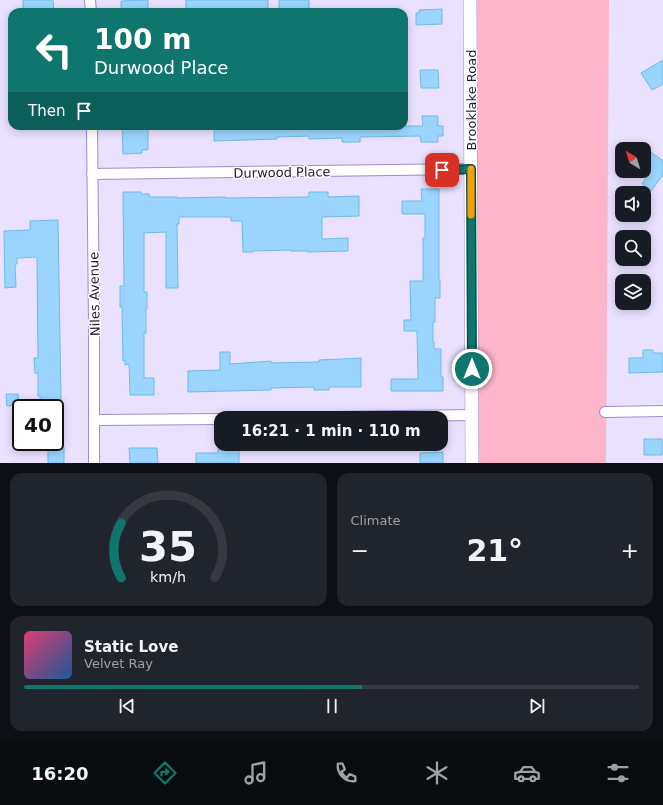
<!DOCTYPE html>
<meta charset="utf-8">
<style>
body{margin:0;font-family:"DejaVu Sans",sans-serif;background:#20242c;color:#f1f3f6;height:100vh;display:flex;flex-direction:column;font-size:15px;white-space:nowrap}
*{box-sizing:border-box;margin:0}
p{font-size:13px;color:#9ea1a6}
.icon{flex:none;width:22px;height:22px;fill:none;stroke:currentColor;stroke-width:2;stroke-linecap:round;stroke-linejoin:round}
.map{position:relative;height:463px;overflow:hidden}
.side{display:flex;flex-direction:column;gap:10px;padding:10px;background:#0d0f14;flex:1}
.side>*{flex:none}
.top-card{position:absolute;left:8px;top:8px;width:400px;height:122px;border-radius:12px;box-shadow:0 2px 10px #0003;background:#0f766e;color:#fff;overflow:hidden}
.needle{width:26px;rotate:322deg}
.buttons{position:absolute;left:615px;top:142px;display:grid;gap:8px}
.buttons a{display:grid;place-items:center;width:36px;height:36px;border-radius:8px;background:#171b24;box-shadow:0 2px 10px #0003;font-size:20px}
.speed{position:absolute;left:12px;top:399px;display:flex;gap:8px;font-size:20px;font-weight:700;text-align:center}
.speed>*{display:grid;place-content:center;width:52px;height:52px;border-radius:50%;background:#171b24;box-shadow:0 2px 10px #0003;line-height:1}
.speed .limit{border:2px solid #111;border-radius:6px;background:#fff;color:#111}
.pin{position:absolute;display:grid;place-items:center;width:34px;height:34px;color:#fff;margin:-17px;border-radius:8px;box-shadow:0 2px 6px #0006}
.me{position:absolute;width:44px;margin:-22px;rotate:0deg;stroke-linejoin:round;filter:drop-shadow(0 0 3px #0008)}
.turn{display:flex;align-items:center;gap:14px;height:84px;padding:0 20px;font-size:18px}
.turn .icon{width:52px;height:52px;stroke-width:2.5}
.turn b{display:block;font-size:28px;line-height:34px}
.then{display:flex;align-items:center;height:38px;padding:0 20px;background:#0003;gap:8px;font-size:15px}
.big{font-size:30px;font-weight:800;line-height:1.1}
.side .card{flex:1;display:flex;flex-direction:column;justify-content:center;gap:6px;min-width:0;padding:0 14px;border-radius:12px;background:#20242c}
.side .dial{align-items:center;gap:0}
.dial svg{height:104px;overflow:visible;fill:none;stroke:#363941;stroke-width:7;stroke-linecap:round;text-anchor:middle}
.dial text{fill:#f1f3f6;stroke:none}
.song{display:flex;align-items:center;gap:12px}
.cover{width:48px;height:48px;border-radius:6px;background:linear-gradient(135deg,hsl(340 70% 55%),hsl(210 70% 35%))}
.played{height:4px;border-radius:2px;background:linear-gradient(90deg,#0f766e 55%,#363941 55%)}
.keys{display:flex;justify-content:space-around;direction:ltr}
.heat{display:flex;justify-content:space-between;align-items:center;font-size:22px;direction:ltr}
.side .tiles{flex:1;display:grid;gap:10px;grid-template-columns:1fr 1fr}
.card:last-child{grid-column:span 2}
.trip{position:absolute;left:214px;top:411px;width:234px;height:40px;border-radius:12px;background:#171b24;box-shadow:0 2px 10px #0003;font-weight:800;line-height:40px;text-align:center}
.tabs{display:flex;height:64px;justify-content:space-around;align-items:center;background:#090b0e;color:#9ea1a6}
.tabs .icon{width:28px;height:28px}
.tabs .current{color:#0f766e}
.tabs b{font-size:18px;color:#f1f3f6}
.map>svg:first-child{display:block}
.green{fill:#fcb5cb}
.building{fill:#9bd5fd;stroke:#6fb9ea}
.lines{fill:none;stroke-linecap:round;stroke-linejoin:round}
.minor-casing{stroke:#a18acf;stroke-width:12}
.tertiary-casing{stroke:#a18acf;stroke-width:14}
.minor{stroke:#fff;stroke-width:10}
.tertiary{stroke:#fff;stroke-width:13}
.route-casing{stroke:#0a4d48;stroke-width:10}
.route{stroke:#0f766e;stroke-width:7}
.slow{stroke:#f59e0b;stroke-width:7}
.labels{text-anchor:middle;stroke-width:3;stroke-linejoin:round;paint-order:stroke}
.street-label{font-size:13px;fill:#221833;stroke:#fff}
</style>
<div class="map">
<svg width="663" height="463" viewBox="0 0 663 463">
<rect width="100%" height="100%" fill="#eae1ff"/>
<path class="green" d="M475,0H609L606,463H476Z"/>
<path class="building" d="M23,0H53L54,12L23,11Z
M148,0V12H121V1Z
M186,0H268V10L186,12Z
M279,0H309V12H279Z
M442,9V24L416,25V13H419V10Z
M663,60V84L652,90L641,73Z
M420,70H438L439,88H421Z
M422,116H438V126H443V136H438V142H421L420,136L360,137V142H342V138L309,139V136L277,137V139L214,141V126H423Z
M122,126H148V150H142V153L123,154Z
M644,147L663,161V175L651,191L642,184L647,176L644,173Z
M421,189H439V280H440V298H435V322H433V342H434V349H441V377H443V391H391V379H418L417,331H404V320H411L410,281H423V238H425V214H402V201H422Z
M123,192H141V194H149L150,197H177V198L225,197V198L309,197V192H328V197L359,196V216L322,217V239L348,238V251L308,252V251H290V250L253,251V252H243L242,221H231V217H179V224H177L178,288H166V232L144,233V292H147V309H146V333H144V378H154V395H130L129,364L125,365V360L123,361L122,307H120V286H124Z
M58,220L61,400H40V396H38V373H35L34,358H38L37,257L17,258V264H15L16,287L5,288L4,231L30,230V221Z
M643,350H653V353H663V372L629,373V358H643Z
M220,352H230V364L271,361V363L319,362V360L361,358V387H329V390H314V387L271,388V390L188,392V371L220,370Z
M6,394H18L19,405L7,406Z
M644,439H662V455H644Z
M48,447H64V463H48Z
M129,448H157L158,463H130Z
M218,449H239V463H196V453H218Z
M443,452V463H420V453Z"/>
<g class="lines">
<defs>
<path id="minor" d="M90,0L91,12
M92,126L94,325V463
M92,174L471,169
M605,412L663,411
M262,418L473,415
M94,420L221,419"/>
<path id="tertiary" d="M470,0L472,463"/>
</defs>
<use href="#minor" class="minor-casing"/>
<use href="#tertiary" class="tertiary-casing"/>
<use href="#minor" class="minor"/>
<use href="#tertiary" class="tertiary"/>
</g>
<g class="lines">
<defs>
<path id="route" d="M442,170L471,169L472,369"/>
</defs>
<use href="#route" class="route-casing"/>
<use href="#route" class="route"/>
<path class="slow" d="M471,169V215"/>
</g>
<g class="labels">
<g class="street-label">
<text transform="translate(471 100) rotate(-90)" y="5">Brooklake Road</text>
<text transform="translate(282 172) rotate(-1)" y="5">Durwood Place</text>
<text transform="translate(94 294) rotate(-91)" y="5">Niles Avenue</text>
</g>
</g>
</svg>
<div class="buttons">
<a><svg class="needle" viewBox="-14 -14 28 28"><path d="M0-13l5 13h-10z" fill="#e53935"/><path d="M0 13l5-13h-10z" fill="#9ea1a6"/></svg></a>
<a><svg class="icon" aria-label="sound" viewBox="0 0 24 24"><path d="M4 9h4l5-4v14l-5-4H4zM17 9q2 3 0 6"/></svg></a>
<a><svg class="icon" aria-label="search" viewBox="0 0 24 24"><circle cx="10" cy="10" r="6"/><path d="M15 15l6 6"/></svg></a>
<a><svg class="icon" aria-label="layers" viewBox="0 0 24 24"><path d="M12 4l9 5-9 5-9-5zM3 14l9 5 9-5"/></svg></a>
</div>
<div class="speed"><div class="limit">40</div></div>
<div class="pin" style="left:442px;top:170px;background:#d93025"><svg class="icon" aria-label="arrive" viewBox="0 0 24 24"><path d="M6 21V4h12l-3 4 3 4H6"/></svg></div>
<svg class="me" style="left:472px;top:369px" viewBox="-20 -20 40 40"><circle r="17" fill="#0f766e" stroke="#fff" stroke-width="3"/><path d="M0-11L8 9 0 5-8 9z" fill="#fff"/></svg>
<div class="trip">16:21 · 1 min · 110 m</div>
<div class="top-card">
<div class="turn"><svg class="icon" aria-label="left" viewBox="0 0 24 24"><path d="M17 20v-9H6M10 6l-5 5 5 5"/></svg><div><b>100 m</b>Durwood Place</div></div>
<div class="then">Then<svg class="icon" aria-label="arrive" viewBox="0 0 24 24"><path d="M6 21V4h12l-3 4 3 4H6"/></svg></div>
</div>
</div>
<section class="side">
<div class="tiles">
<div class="card dial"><svg viewBox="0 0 100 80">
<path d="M14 69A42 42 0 1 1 86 69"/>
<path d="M14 69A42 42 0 0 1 14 27" stroke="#0f766e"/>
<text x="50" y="56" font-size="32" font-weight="700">35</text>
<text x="50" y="72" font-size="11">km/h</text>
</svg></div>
<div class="card"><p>Climate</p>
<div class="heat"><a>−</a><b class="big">21°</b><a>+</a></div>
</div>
<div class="card">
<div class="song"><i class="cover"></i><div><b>Static Love</b><p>Velvet Ray</p></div></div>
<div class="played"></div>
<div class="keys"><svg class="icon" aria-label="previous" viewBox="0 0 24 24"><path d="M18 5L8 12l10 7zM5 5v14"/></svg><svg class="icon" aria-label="pause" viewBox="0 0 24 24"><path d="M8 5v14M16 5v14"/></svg><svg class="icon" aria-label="next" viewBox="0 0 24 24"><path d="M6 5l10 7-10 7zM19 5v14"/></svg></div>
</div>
</div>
</section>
<nav class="tabs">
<b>16:20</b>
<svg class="icon current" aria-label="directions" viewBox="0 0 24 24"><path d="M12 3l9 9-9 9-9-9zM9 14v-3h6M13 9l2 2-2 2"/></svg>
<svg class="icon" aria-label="music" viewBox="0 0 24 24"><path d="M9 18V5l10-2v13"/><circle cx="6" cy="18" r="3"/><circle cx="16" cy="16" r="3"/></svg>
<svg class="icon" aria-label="phone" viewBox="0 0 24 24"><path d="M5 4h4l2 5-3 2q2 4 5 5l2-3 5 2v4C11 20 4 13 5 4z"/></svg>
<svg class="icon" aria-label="climate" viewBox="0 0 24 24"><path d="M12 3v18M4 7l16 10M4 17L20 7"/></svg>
<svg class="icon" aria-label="car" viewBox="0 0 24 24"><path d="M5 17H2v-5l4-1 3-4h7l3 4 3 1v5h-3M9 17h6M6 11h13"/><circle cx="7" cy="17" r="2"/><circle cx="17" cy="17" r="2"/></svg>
<svg class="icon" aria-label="filters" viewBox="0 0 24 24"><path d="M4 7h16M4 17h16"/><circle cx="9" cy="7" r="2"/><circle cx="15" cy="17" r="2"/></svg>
</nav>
